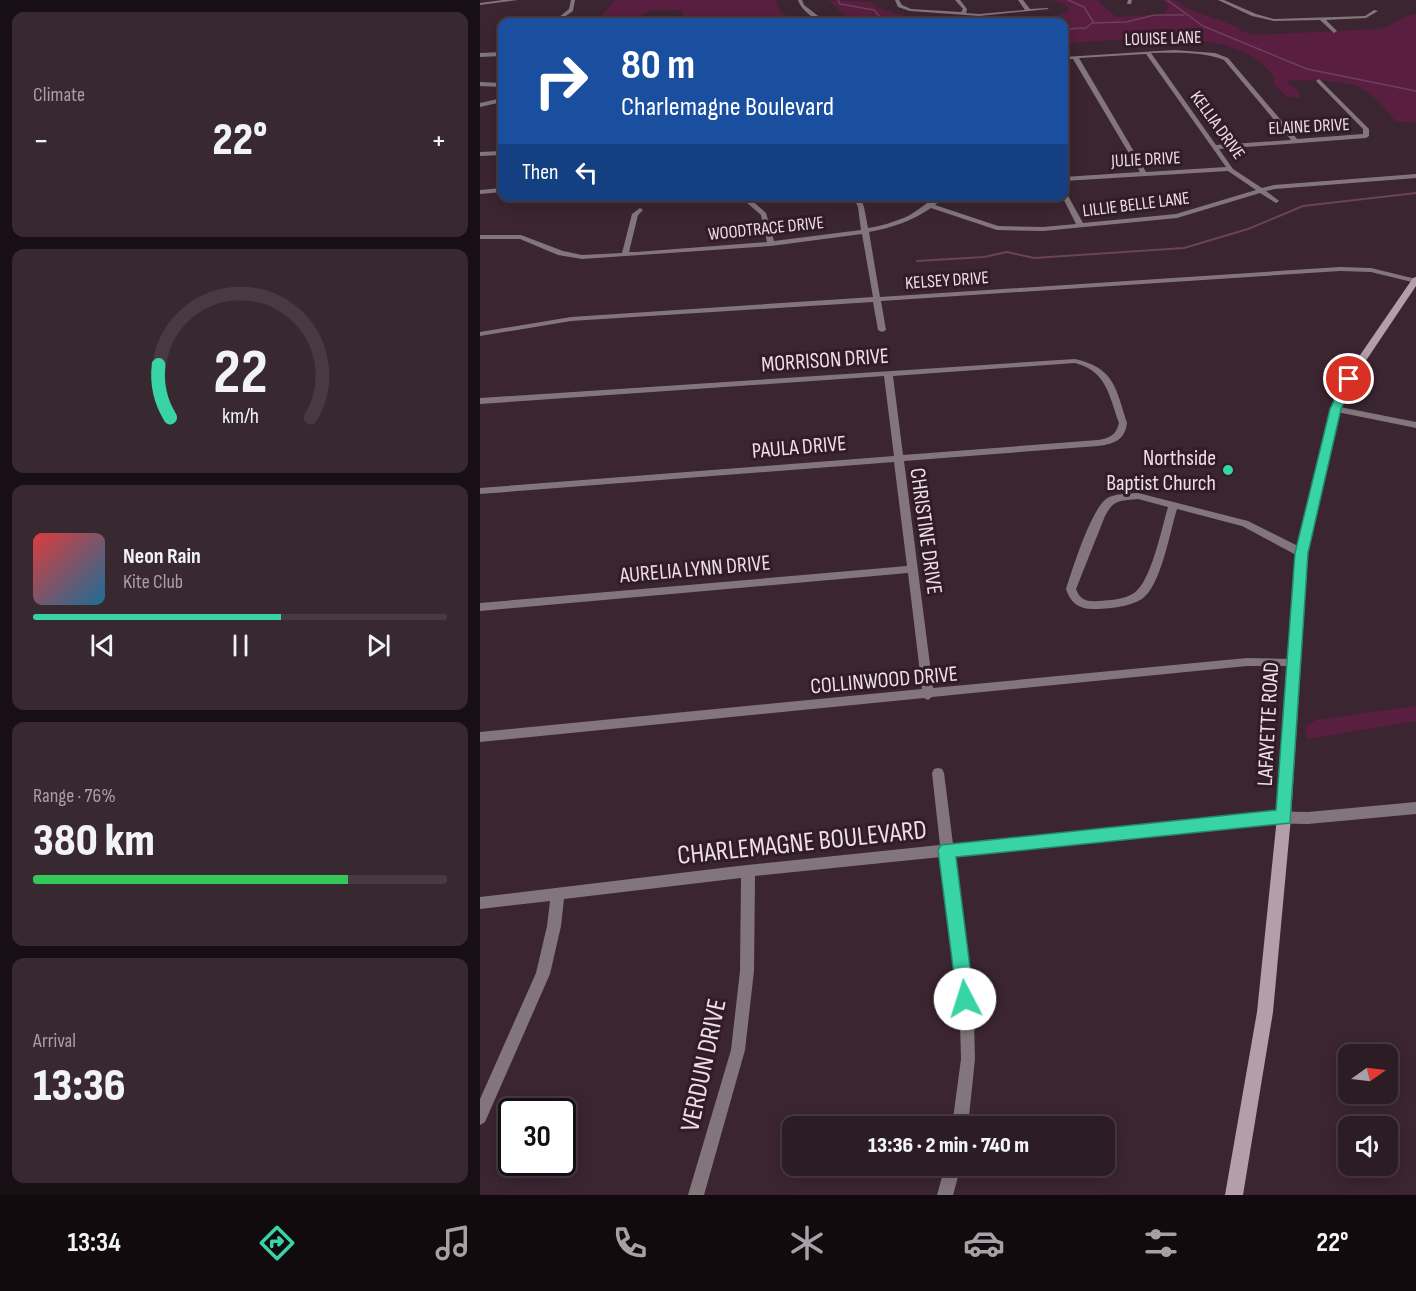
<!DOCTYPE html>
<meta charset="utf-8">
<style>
body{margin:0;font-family:"Sofia Sans Condensed",sans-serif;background:#382931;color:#f1f3f6;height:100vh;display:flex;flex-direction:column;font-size:22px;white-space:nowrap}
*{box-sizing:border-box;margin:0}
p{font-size:20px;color:#a6a1a6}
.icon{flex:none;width:33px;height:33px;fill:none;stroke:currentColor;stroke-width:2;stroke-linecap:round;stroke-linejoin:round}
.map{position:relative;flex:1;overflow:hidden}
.side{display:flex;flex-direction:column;gap:12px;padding:12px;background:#180f14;width:480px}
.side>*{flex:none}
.guide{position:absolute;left:18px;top:18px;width:570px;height:183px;border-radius:12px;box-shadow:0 3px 15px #0003,0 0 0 2px #483a41;background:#1a4fa0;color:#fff;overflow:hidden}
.needle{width:39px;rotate:76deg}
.tools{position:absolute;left:858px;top:1044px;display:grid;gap:12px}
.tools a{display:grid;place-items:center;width:60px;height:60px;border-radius:12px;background:#2c1c24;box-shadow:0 3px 15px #0003,0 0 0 2px #483a41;font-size:30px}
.speed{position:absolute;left:18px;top:1098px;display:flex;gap:12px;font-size:30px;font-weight:700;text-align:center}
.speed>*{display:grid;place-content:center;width:78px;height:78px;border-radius:50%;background:#2c1c24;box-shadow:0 3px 15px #0003,0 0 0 2px #483a41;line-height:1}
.speed .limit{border:3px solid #111;border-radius:9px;background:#fff;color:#111}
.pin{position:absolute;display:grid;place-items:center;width:51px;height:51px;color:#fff;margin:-26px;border:3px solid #fff;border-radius:50%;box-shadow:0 2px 6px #0007}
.me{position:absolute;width:66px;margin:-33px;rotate:355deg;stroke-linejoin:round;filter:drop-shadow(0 0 4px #0008)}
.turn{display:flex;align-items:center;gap:21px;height:126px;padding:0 24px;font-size:27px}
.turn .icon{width:78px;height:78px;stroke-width:2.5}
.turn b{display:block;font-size:42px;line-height:51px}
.then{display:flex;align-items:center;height:57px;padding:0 24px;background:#0003;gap:12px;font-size:22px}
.big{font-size:45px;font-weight:800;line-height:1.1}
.side .widget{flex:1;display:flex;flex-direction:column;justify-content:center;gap:9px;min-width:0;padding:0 21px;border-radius:12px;background:#382931}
.side .dial{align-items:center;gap:0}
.dial svg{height:156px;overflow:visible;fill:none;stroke:#483a41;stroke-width:7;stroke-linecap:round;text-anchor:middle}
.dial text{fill:#f1f3f6;stroke:none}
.song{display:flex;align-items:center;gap:18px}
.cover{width:72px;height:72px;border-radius:9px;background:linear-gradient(135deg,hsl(0 70% 55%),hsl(200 70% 35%))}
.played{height:6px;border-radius:3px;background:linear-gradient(90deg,#38d4a6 60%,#483a41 60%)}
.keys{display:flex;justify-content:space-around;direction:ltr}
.heat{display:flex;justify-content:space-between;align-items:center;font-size:33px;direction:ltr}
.charge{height:9px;border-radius:4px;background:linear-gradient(90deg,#34c759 76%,#483a41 0)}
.trip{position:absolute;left:302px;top:1116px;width:333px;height:60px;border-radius:12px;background:#2c1c24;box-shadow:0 3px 15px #0003,0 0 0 2px #483a41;font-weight:800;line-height:60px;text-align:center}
.tabs{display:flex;height:96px;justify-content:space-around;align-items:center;background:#120b0e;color:#a6a1a6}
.tabs .icon{width:42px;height:42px}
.tabs .current{color:#38d4a6}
.tabs b{font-size:27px;color:#f1f3f6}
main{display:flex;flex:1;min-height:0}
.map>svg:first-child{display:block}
.green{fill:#5a1e40}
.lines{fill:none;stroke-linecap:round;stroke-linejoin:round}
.stream-far1{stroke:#6a435a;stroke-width:1.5}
.stream{stroke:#6a435a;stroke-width:2}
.minor{fill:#82767c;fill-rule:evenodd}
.secondary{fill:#b29fa8;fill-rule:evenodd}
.route{fill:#38d4a6;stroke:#248a6c;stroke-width:1.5}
.poi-dot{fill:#38d4a6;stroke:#311c27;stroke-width:2}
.labels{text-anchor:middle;stroke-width:6;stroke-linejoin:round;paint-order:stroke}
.far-street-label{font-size:18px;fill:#eedfe6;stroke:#311c27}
.street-label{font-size:22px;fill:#eedfe6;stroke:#311c27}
.poi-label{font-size:22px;fill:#eedfe6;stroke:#311c27;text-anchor:end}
.near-street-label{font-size:27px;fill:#eedfe6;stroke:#311c27}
</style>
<main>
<section class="side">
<div class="widget"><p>Climate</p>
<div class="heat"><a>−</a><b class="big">22°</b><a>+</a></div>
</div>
<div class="widget dial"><svg viewBox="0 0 100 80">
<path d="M14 69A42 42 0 1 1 86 69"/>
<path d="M14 69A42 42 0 0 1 8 42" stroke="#38d4a6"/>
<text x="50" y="56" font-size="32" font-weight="700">22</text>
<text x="50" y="72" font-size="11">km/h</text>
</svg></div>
<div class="widget">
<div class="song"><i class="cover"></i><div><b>Neon Rain</b><p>Kite Club</p></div></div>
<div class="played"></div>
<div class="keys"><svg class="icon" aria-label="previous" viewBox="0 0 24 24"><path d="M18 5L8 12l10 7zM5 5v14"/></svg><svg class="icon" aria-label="pause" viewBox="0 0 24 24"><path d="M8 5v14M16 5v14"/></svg><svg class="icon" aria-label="next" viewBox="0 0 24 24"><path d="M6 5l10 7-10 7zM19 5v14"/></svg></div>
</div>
<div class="widget"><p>Range · 76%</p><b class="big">380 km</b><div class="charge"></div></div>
<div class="widget"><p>Arrival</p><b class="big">13:36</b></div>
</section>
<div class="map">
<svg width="936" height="1195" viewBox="0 0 936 1195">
<rect width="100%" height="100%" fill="#3b2530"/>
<path class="green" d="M136,0H295L301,12L316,22L203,21L202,10L172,11L153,18L140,20L119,18Z
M349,0L392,2C408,26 571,28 590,10L585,4L570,0H617L636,17L683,14L689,7L682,0H694L706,8L758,27L759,30L773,35L898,29C914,26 917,17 936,14V123L915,121C907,109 890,91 876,86C861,80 824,80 806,81L818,91L821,98L807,97L793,83L794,77C757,22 642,41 584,43V22H371Z
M936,706V721L827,739L825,727L836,720Z"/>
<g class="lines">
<path class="stream-far1" d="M358,0L360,4L394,10L400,17L419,22
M588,0L604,7L614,23
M687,0L723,26L827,69L936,91
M584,29L606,28L612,23L646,22L675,15H704"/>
<path class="stream" d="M437,261L504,257L527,252L554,258L704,248L768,229L823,206L936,193"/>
<path class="minor" d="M23,0H38L0,5V3Z
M91,0H95L93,11L77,22H73L89,9Z
M318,0H322L324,5L346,22C336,22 321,10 318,0Z
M415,0H419L422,5L431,9L481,12L483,9L475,0H480L487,9L486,13L499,14L545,10L538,0H543L550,9L567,8L569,9L499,16L430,11L418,7Z
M648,0H652L651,4H647Z
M738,0H744L776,14L794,19L885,16L894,10L898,11L886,18L846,20L857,31L854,33L840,20L794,21L772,16Z
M694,50L735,53L748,58L817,139L883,134V129L837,82L836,81L839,79L889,129V136L886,138L739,149L753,169L782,188L794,185L936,174V178L795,189L786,191L798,200L799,201L796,203L780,193L697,218L563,231L517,230L451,208C432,221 411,228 389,232L400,297L860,267L891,268L936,279V283L891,272L860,271L401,301L406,330L402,332L398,330L393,302L91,321L0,336V332L91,317L393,297L382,234L291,246L102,259L78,255L40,239H0V235H41L83,251L102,255L142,253L152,214L160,208L163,210L158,215L149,252H156L287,242L281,215L259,196H267L286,213L294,241L381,230L378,207L373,196H380L384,207L388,228C401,226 414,222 426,217C439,211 452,196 465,196L455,205L518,226L563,227L596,224L582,196H584V192L587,194L603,223L696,214L776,190L748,171L584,181V177L660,172L593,59L584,60V57ZM671,53C695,53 721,51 744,60L811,140L736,145ZM666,54L746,167L666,172L599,58Z
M22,52V56L0,57V53Z
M0,82L22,83V87L0,86Z
M22,98V102L0,107V103Z
M22,151V155L0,156V152Z
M22,188V192L0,194V190Z
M595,359C635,368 636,389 647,423C645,440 634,444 618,446L424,461L453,688L767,658L812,659L816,660L818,663L816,666H767L452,697L448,700L444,698L0,742V732L442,689L428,573L0,611V603L427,566L414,462L0,494V488L414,456L404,376L0,404V398ZM595,363C627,371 629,396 639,423C636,435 630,438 618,440L423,455L413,376Z
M855,406L936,422V428L852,411L851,409Z
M658,493L768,521L826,550L827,553L826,556H818L762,526L697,509C690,531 681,586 662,599C649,607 628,609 613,609C598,609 590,602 586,589C593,568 610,512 626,499C634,493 648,494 658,493ZM658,499L688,507C682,527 671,582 654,593C644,600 630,600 618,601C607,602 600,600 596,589L625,516C634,499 640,501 658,499Z
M458,768L462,769L464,773L473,844L784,811L828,812L936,802V814L828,824L784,823L474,855L494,1022L495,1059L488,1126H472L481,1059L480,1022L461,857L275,876L274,971L265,1050L224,1195H208L251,1050L260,971L261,878L84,899L81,926L70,974L5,1122L0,1125V1099L56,973L67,926L70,901L0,909V897L258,866L460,845L452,773L454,769Z
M465,1166H481L473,1195H457Z"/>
<path class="secondary" d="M936,277V286L875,377L860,409L828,553L811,817L793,1012L763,1195H745L777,1012L797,817L816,553L850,409L865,377L933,278Z"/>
</g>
<path class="route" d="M869,376L875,379L861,409L828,553L810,823L476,857L494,999L491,1006L485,1008L478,1006L458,850L461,845L796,810L815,553L850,409L864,379Z"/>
<circle class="poi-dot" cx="748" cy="470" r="6"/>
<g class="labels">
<g class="far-street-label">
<text transform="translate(683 38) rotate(-2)" y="6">LOUISE LANE</text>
<text transform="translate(738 125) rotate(54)" y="6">KELLIA DRIVE</text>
<text transform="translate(829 126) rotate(-3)" y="6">ELAINE DRIVE</text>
<text transform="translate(666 159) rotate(-3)" y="6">JULIE DRIVE</text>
<text transform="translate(656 204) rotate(-7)" y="6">LILLIE BELLE LANE</text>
<text transform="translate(286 228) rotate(-6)" y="6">WOODTRACE DRIVE</text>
<text transform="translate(467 280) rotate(-4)" y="6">KELSEY DRIVE</text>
</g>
<g class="street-label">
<text transform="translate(345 359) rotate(-4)" y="8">MORRISON DRIVE</text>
<text transform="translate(319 446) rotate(-5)" y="8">PAULA DRIVE</text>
<text transform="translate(447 531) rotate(82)" y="8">CHRISTINE DRIVE</text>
<text transform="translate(215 568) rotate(-5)" y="8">AURELIA LYNN DRIVE</text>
<text transform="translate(404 679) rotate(-5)" y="8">COLLINWOOD DRIVE</text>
<text transform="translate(787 724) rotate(-87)" y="8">LAFAYETTE ROAD</text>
</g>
<g class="poi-label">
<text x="736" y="465">Northside<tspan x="736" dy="25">Baptist Church</tspan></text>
</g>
<g class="near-street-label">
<text transform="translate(322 842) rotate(-6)" y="9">CHARLEMAGNE BOULEVARD</text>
<text transform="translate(223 1065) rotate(-78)" y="9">VERDUN DRIVE</text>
</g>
</g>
</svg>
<div class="tools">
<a><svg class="needle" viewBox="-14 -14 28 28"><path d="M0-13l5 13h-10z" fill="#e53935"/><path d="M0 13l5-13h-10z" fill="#a6a1a6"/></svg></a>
<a><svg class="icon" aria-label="sound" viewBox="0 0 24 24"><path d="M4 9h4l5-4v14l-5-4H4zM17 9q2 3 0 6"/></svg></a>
</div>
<div class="speed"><div class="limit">30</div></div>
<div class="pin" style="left:869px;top:379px;background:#d93025"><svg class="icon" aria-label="arrive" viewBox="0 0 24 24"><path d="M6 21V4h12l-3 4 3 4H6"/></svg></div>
<svg class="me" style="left:485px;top:999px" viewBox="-20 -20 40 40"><circle r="19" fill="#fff"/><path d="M0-13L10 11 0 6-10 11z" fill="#38d4a6"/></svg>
<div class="trip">13:36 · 2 min · 740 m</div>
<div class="guide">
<div class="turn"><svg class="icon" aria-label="right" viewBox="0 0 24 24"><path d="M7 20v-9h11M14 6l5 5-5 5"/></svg><div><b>80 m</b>Charlemagne Boulevard</div></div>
<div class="then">Then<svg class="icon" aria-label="left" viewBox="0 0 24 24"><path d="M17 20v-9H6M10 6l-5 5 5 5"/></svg></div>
</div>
</div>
</main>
<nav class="tabs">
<b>13:34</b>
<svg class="icon current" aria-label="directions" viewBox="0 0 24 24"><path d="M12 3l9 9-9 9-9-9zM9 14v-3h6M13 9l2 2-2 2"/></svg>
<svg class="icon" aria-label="music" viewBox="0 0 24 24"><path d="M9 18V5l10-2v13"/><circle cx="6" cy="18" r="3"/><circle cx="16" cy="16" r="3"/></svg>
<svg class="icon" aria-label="phone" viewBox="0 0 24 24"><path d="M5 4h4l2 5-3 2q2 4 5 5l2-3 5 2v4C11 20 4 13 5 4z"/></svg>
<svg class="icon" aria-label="climate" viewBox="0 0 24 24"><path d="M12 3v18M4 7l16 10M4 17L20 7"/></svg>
<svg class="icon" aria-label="car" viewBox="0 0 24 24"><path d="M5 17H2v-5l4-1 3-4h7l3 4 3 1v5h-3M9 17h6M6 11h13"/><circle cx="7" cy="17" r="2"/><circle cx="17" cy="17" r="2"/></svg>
<svg class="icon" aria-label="filters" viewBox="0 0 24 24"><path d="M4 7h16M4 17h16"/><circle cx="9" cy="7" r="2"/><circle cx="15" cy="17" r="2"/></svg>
<b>22°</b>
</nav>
